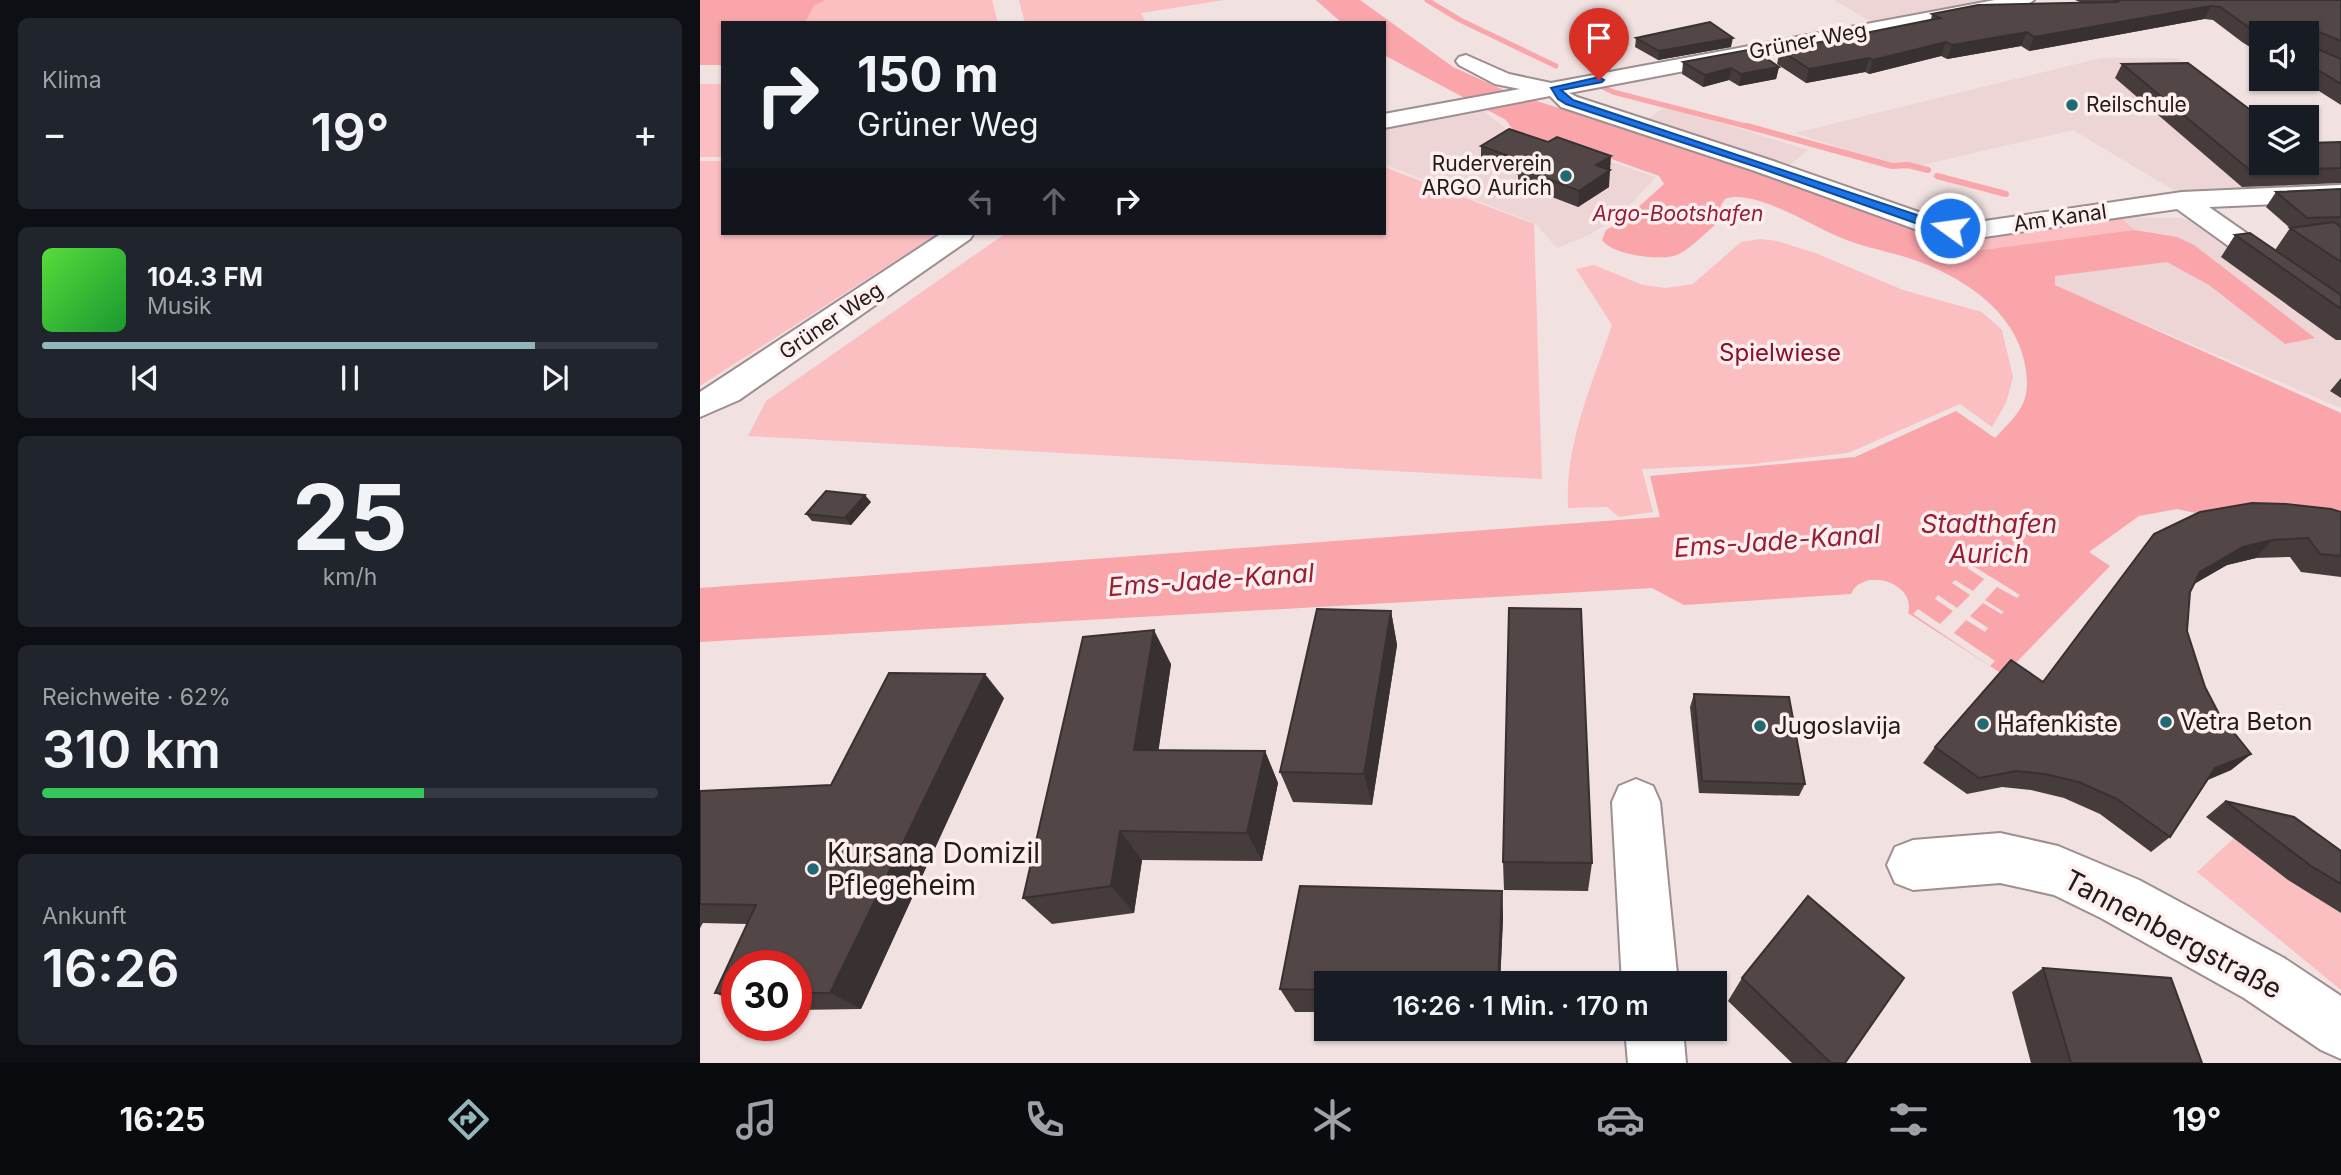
<!DOCTYPE html>
<html lang="de">
<meta charset="utf-8">
<style>
body{margin:0;font-family:Inter,sans-serif;background:#20242c;color:#f1f3f6;height:100vh;display:flex;flex-direction:column;font-size:26px;white-space:nowrap}
*{box-sizing:border-box;margin:0}
p{font-size:23px;color:#9ea1a6}
.icon{flex:none;width:38px;height:38px;fill:none;stroke:currentColor;stroke-width:2;stroke-linecap:round;stroke-linejoin:round}
.map{position:relative;flex:1;overflow:hidden}
.details{display:flex;flex-direction:column;gap:18px;padding:18px;background:#0d0f14;width:700px}
.details>*{flex:none}
.guide{position:absolute;left:21px;top:21px;width:665px;height:214px;border-radius:0px;box-shadow:0 2px 5px #0004;background:#171b24;color:#f1f3f6;overflow:hidden}
.tools{position:absolute;left:1549px;top:21px;display:grid;gap:14px}
.tools a{display:grid;place-items:center;width:70px;height:70px;border-radius:0px;background:#171b24;box-shadow:0 2px 5px #0004;font-size:35px}
.speed{position:absolute;left:21px;top:950px;display:flex;gap:14px;font-size:35px;font-weight:700;text-align:center}
.speed>*{display:grid;place-content:center;width:91px;height:91px;border-radius:50%;background:#171b24;box-shadow:0 2px 5px #0004;line-height:1}
.speed .limit{border:10px solid #d22;background:#fff;color:#111}
.pin{position:absolute;display:grid;place-items:center;width:60px;height:60px;color:#fff;margin:-72px -30px;border-radius:50% 50% 50% 0;rotate:-45deg;box-shadow:0 0 7px #0007}
.pin .icon{rotate:45deg}
.me{position:absolute;width:77px;margin:-38px;rotate:284deg;stroke-linejoin:round;filter:drop-shadow(0 0 5px #0008)}
.turn{display:flex;align-items:center;gap:24px;height:147px;padding:0 21px;font-size:32px}
.turn .icon{width:91px;height:91px;stroke-width:2.5}
.turn b{display:block;font-size:49px;line-height:60px}
.lanes{display:flex;align-items:center;height:66px;padding:0 21px;background:#0003;justify-content:center;gap:35px;direction:ltr}
.lanes .off{opacity:.35}
.big{font-size:52px;font-weight:600;line-height:1.1}
.details .tile{flex:1;display:flex;flex-direction:column;justify-content:center;gap:10px;min-width:0;padding:0 24px;border-radius:10px;background:#20242c}
.details .dial{align-items:center;gap:0}
.dial b{font-size:91px;line-height:1}
.song{display:flex;align-items:center;gap:21px}
.cover{width:84px;height:84px;border-radius:10px;background:linear-gradient(135deg,hsl(110 70% 55%),hsl(130 70% 35%))}
.played{height:7px;border-radius:4px;background:linear-gradient(90deg,#93b6bb 80%,#363941 80%)}
.keys{display:flex;justify-content:space-around;direction:ltr}
.heat{display:flex;justify-content:space-between;align-items:center;font-size:38px;direction:ltr}
.charge{height:10px;border-radius:5px;background:linear-gradient(90deg,#34c759 62%,#363941 0)}
.trip{position:absolute;left:614px;top:971px;width:413px;height:70px;border-radius:0px;background:#171b24;box-shadow:0 2px 5px #0004;font-weight:600;line-height:70px;text-align:center}
.tab-bar{display:flex;height:112px;justify-content:space-around;align-items:center;background:#090b0e;color:#9ea1a6}
.tab-bar .icon{width:49px;height:49px}
.tab-bar .selected{color:#93b6bb}
.tab-bar b{font-size:32px;color:#f1f3f6}
main{display:flex;flex:1;min-height:0}
.map>svg:first-child{display:block}
.built{fill:#edd4d5}
.green{fill:#fbbfc1}
.water{fill:#f9a5aa}
.pier{fill:#f1e1e1}
.lines{fill:none;stroke-linecap:round;stroke-linejoin:round}
.stream-far1{stroke:#f9a5aa;stroke-width:5}
.stream{stroke:#f9a5aa;stroke-width:6}
.minor-casing{stroke:#9d8e8f;stroke-width:4}
.minor{fill:#fff;fill-rule:evenodd}
.wall{fill:#473c3c}
.shaded-wall{fill:#393131}
.building{fill:#524646;stroke:#393131;stroke-width:2}
.route{fill:#1a73e8;stroke:#114b97;stroke-width:2}
.poi-dot{fill:#206b73;stroke:#feeeee;stroke-width:2.5}
.labels{text-anchor:middle;stroke-width:7;stroke-linejoin:round;paint-order:stroke}
.far-street-label{font-size:21px;fill:#211b1c;stroke:#feeeee}
.far-poi-label{font-size:21px;fill:#211b1c;stroke:#feeeee;text-anchor:start}
.far-water-label{font-size:21px;font-style:italic;fill:#961e35;stroke:#feeeee}
.park-label{font-size:24px;fill:#8b0f2c;stroke:#feeeee}
.poi-label{font-size:24px;fill:#211b1c;stroke:#feeeee;text-anchor:start}
.water-label{font-size:26px;font-style:italic;fill:#961e35;stroke:#feeeee}
.near-poi-label{font-size:28px;fill:#211b1c;stroke:#feeeee;text-anchor:start}
.near-street-label{font-size:28px;fill:#211b1c;stroke:#feeeee}
</style>
<main>
<section class="details">
<div class="tile"><p>Klima</p>
<div class="heat"><a>−</a><b class="big">19°</b><a>+</a></div>
</div>
<div class="tile">
<div class="song"><i class="cover"></i><div><b>104.3 FM</b><p>Musik</p></div></div>
<div class="played"></div>
<div class="keys"><svg class="icon" aria-label="previous" viewBox="0 0 24 24"><path d="M18 5L8 12l10 7zM5 5v14"/></svg><svg class="icon" aria-label="pause" viewBox="0 0 24 24"><path d="M8 5v14M16 5v14"/></svg><svg class="icon" aria-label="next" viewBox="0 0 24 24"><path d="M6 5l10 7-10 7zM19 5v14"/></svg></div>
</div>
<div class="tile dial"><b>25</b><p>km/h</p></div>
<div class="tile"><p>Reichweite · 62%</p><b class="big">310 km</b><div class="charge"></div></div>
<div class="tile"><p>Ankunft</p><b class="big">16:26</b></div>
</section>
<div class="map">
<svg width="1641" height="1063" viewBox="0 0 1641 1063">
<rect width="100%" height="100%" fill="#f1e1e1"/>
<path class="built" d="M1134,0H1297L1175,24Z
M1401,58H1477L1561,127V163L1606,170L1627,190L1480,194L1373,130L1205,169L1095,133Z
M967,106L1108,150L1086,168L943,122Z
M781,109L813,134L862,146L956,177L919,216L891,234L857,248L836,224L684,164V128Z
M1420,217L1480,218L1506,225L1641,320V408L1365,290L1277,240Z"/>
<path class="green" d="M126,0H292L298,23H105L114,6Z
M319,0H524L441,13L446,23H325Z
M0,84H23V157H0Z
M0,161H23V233H239L0,386Z
M684,167L834,224L842,479L48,436L66,401L306,233H684Z
M1417,214L1434,230L1282,250C1262,248 1238,241 1225,226Z
M1060,239L1077,241L1118,254L1203,290L1282,312L1302,330L1313,377L1306,403L1292,427L1260,404L1148,453L1053,464L942,469L953,512L919,517L907,507L868,508C865,441 892,386 912,325L876,269L894,265L943,285L966,288L993,284L1041,242Z
M1534,838L1588,880L1641,913V990L1497,872Z"/>
<path class="water" d="M0,0H126L114,6L105,23H23V65H0Z
M616,0H660L753,67L808,92L1032,163L1268,249L1282,250L1434,230L1477,237L1494,245L1615,338L1585,344L1509,285L1467,262L1355,276V285L1641,413V534L1537,522L1477,509L1439,516L1389,552L1410,566L1304,675L1208,613C1217,583 1163,566 1151,594L984,605L952,588L0,642V588L960,517L950,476L1155,457L1256,411L1295,438C1321,411 1333,401 1324,360C1313,311 1265,279 1220,262C1194,252 1165,248 1139,237C1112,226 1053,188 1025,199L1021,205V220C1008,230 994,246 979,254C963,262 912,255 902,240L906,230L923,221L964,184L959,176L864,142L836,140L815,133L806,120L684,55V23H642Z"/>
<path class="pier" d="M1270,564L1320,595L1317,598L1297,587L1285,600L1304,612L1301,614L1283,603L1270,616L1288,628L1285,632L1266,620L1254,633L1295,661L1290,666L1213,614L1218,609L1240,624L1253,611L1235,599L1238,595L1257,608L1270,595L1252,583L1255,580L1273,591L1284,579L1267,568Z"/>
<g class="lines">
<path class="stream-far1" d="M727,0L760,20L856,66
M901,86L913,92L1053,128"/>
<path class="stream" d="M1047,126L1192,166L1208,165L1228,170
M1237,176L1306,194"/>
<defs>
<path id="minor" d="M1295,0H1334L1325,6L869,93L877,97L1073,161L1230,216L1271,223L1482,192L1641,185V201L1509,207L1641,299V322L1630,319L1477,209L1271,239L1215,229L1055,171L861,107L850,96L684,128V114L820,89L795,84L759,65L756,61L759,57L766,55L809,74L851,83Z
M242,233H274L270,239L39,400L0,417V392Z
M936,779L953,786L960,802L978,984H922L912,802L919,786Z
M1300,833L1358,846L1439,880L1584,958L1641,996V1059L1621,1050L1544,998L1401,918L1354,895L1300,883L1213,890L1195,883L1187,865L1195,847L1213,840Z
M925,1029H983L986,1063H928Z"/>
</defs>
<use href="#minor" class="minor-casing"/>
<use href="#minor" class="minor"/>
</g>
<path class="wall" d="M1375,0H1641V105L1600,79H1606V33H1561V54L1542,42L1513,20L1504,19L1329,51L1321,46L1247,59L1241,56L1169,74L1165,72L1106,83L1077,64L1080,50L1231,20L1232,14L1382,3Z
M936,38L1031,47L958,60L935,47Z
M983,62L1079,67L1076,79L1039,86L1029,80L1003,87L982,74Z
M1422,64L1561,163L1641,142V183L1542,187L1415,78Z
M781,146L909,170V187L878,207L818,184V175L781,162Z
M1641,189V340H1636L1521,257L1535,235L1575,250L1590,228L1566,207L1576,192Z
M1641,378V398L1630,391Z
M171,502L151,525L112,521L106,514Z
M1641,512V577L1601,572L1590,557L1556,558L1527,565L1493,584L1490,592L1487,631L1505,687L1519,714L1551,754L1531,770L1508,780L1470,837L1451,852L1400,814L1364,798L1331,790L1302,787L1267,794L1223,763L1235,747L1343,682L1454,534Z
M691,611L697,645L672,805L593,802L580,772Z
M471,664L458,751H565L578,783L562,861L442,860L434,913L352,924L323,898Z
M994,694L1105,784L1099,796L999,793L990,707Z
M304,698L161,1009L96,1010V966H37V1003L15,993L47,924L3,923L0,928V791L131,785Z
M1525,801L1641,851V913L1588,880L1506,817Z
M803,862L892,863L888,891L804,890Z
M802,891L803,918L800,984H626V1012H595L580,989Z
M1343,968L1502,1063H1331L1312,992Z
M1042,978L1145,1063H1092L1028,1001Z"/>
<path class="shaded-wall" d="M1511,6L1504,19L1329,51L1334,37Z
M1327,32L1321,46L1247,59L1252,45Z
M1033,38L1031,47L958,60L959,51Z
M1246,42L1241,56L1169,74L1173,60Z
M1169,58L1165,72L1106,83L1109,69Z
M1079,67L1076,79L1039,86L1041,74Z
M1031,68L1029,80L1003,87L1005,75Z
M911,156L909,187L878,207L879,191L896,165Z
M165,495L171,502L151,525L145,518Z
M1572,540L1556,558L1527,565L1484,590L1500,572L1543,547Z
M691,611L697,645L672,805L664,774Z
M454,630L471,664L454,782L434,750Z
M285,674L304,698L161,1009L130,993Z
M565,751L578,783L562,861L547,833Z
M1551,754L1531,770L1496,784L1515,768Z
M420,831L442,860L434,913L411,886Z
M802,891L803,918L800,984H798Z"/>
<path class="building" d="M1413,0H1641V41L1612,29L1613,47L1641,59V84L1606,63V33H1561V36L1520,7L1511,6L1334,37L1327,32L1252,45L1246,42L1173,60L1169,58L1109,69L1080,50L1240,18L1232,14L1278,5L1419,2Z
M1010,22L1033,38L959,51L936,38Z
M1053,49L1079,67L1041,74L1031,68L1005,75L983,62Z
M1488,63L1561,118V163H1606V143L1641,142V168L1551,171L1422,64Z
M809,129L848,142L857,137L911,156L896,165L910,170L879,191L818,167L826,162L781,146Z
M1641,189V217L1607,218L1576,192Z
M1634,222L1641,227V262L1590,228Z
M1550,233L1641,295V309L1535,235Z
M126,491L165,495L145,518L106,514Z
M1552,503L1586,504L1631,509L1641,512V556L1620,554L1608,538L1572,540L1543,547L1500,572L1490,592L1487,631L1505,687L1519,714L1551,754L1515,768L1470,837L1417,799L1379,782L1345,774L1316,771L1279,778L1235,747L1311,660L1343,682L1454,534L1500,512Z
M809,608L881,609L892,863L803,862Z
M617,609L691,611L664,774L580,772Z
M454,630L434,750L565,751L547,833L420,831L411,886L323,898L383,637Z
M189,673L285,674L130,993H96V966H37V993H15L56,905L0,904V791L131,785Z
M994,694L1089,697L1105,784L1002,781Z
M1525,801L1594,817L1641,851V884L1611,866Z
M600,886L802,891L798,984H626V990L580,989Z
M1108,896L1204,978L1145,1063H1131L1042,978Z
M1343,968L1471,978L1502,1063H1371Z"/>
<path class="route" d="M899,77L904,80L902,82L861,90L873,100L1256,228L1250,232L1221,225L1060,168L866,104L858,99L851,88Z"/>
<g class="poi-dot">
<circle cx="1372" cy="105" r="7"/>
<circle cx="866" cy="176" r="7"/>
<circle cx="1466" cy="722" r="7"/>
<circle cx="1283" cy="724" r="7"/>
<circle cx="1060" cy="726" r="7"/>
<circle cx="113" cy="869" r="7"/>
</g>
<g class="labels">
<g class="far-street-label">
<text transform="translate(1108 41) rotate(-11)" y="7">Grüner Weg</text>
<text transform="translate(1360 218) rotate(-8)" y="7">Am Kanal</text>
<text transform="translate(131 321) rotate(-34)" y="7">Grüner Weg</text>
</g>
<g class="far-poi-label">
<text x="1386" y="112">Reilschule</text>
<text x="852" y="171" text-anchor="end">Ruderverein<tspan x="852" dy="24">ARGO Aurich</tspan></text>
</g>
<g class="far-water-label">
<text x="978" y="221">Argo-Bootshafen</text>
</g>
<g class="park-label">
<text x="1080" y="361">Spielwiese</text>
</g>
<g class="poi-label">
<text x="1480" y="730">Vetra Beton</text>
<text x="1297" y="732">Hafenkiste</text>
<text x="1074" y="734">Jugoslavija</text>
</g>
<g class="water-label">
<text x="1289" y="533">Stadthafen<tspan x="1289" dy="30">Aurich</tspan></text>
<text transform="translate(1077 541) rotate(-4)" y="9">Ems-Jade-Kanal</text>
<text transform="translate(511 580) rotate(-4)" y="9">Ems-Jade-Kanal</text>
</g>
<g class="near-poi-label">
<text x="127" y="863">Kursana Domizil<tspan x="127" dy="32">Pflegeheim</tspan></text>
</g>
<g class="near-street-label">
<text transform="translate(1473 934) rotate(28)" y="10">Tannenbergstraße</text>
</g>
</g>
</svg>
<div class="tools">
<a><svg class="icon" aria-label="sound" viewBox="0 0 24 24"><path d="M4 9h4l5-4v14l-5-4H4zM17 9q2 3 0 6"/></svg></a>
<a><svg class="icon" aria-label="layers" viewBox="0 0 24 24"><path d="M12 4l9 5-9 5-9-5zM3 14l9 5 9-5"/></svg></a>
</div>
<div class="speed"><div class="limit">30</div></div>
<div class="pin" style="left:899px;top:80px;background:#d93025"><svg class="icon" aria-label="arrive" viewBox="0 0 24 24"><path d="M6 21V4h12l-3 4 3 4H6"/></svg></div>
<svg class="me" style="left:1250px;top:228px" viewBox="-20 -20 40 40"><circle r="17" fill="#1a73e8" stroke="#fff" stroke-width="3"/><path d="M0-11L8 9 0 5-8 9z" fill="#fff"/></svg>
<div class="trip">16:26 · 1 Min. · 170 m</div>
<div class="guide">
<div class="turn"><svg class="icon" aria-label="right" viewBox="0 0 24 24"><path d="M7 20v-9h11M14 6l5 5-5 5"/></svg><div><b>150 m</b>Grüner Weg</div></div>
<div class="lanes"><svg class="icon off" aria-label="left" viewBox="0 0 24 24"><path d="M17 20v-9H6M10 6l-5 5 5 5"/></svg><svg class="icon off" aria-label="ahead" viewBox="0 0 24 24"><path d="M12 20V5M6 11l6-6 6 6"/></svg><svg class="icon" aria-label="right" viewBox="0 0 24 24"><path d="M7 20v-9h11M14 6l5 5-5 5"/></svg></div>
</div>
</div>
</main>
<nav class="tab-bar">
<b>16:25</b>
<svg class="icon selected" aria-label="directions" viewBox="0 0 24 24"><path d="M12 3l9 9-9 9-9-9zM9 14v-3h6M13 9l2 2-2 2"/></svg>
<svg class="icon" aria-label="music" viewBox="0 0 24 24"><path d="M9 18V5l10-2v13"/><circle cx="6" cy="18" r="3"/><circle cx="16" cy="16" r="3"/></svg>
<svg class="icon" aria-label="phone" viewBox="0 0 24 24"><path d="M5 4h4l2 5-3 2q2 4 5 5l2-3 5 2v4C11 20 4 13 5 4z"/></svg>
<svg class="icon" aria-label="climate" viewBox="0 0 24 24"><path d="M12 3v18M4 7l16 10M4 17L20 7"/></svg>
<svg class="icon" aria-label="car" viewBox="0 0 24 24"><path d="M5 17H2v-5l4-1 3-4h7l3 4 3 1v5h-3M9 17h6M6 11h13"/><circle cx="7" cy="17" r="2"/><circle cx="17" cy="17" r="2"/></svg>
<svg class="icon" aria-label="filters" viewBox="0 0 24 24"><path d="M4 7h16M4 17h16"/><circle cx="9" cy="7" r="2"/><circle cx="15" cy="17" r="2"/></svg>
<b>19°</b>
</nav>
